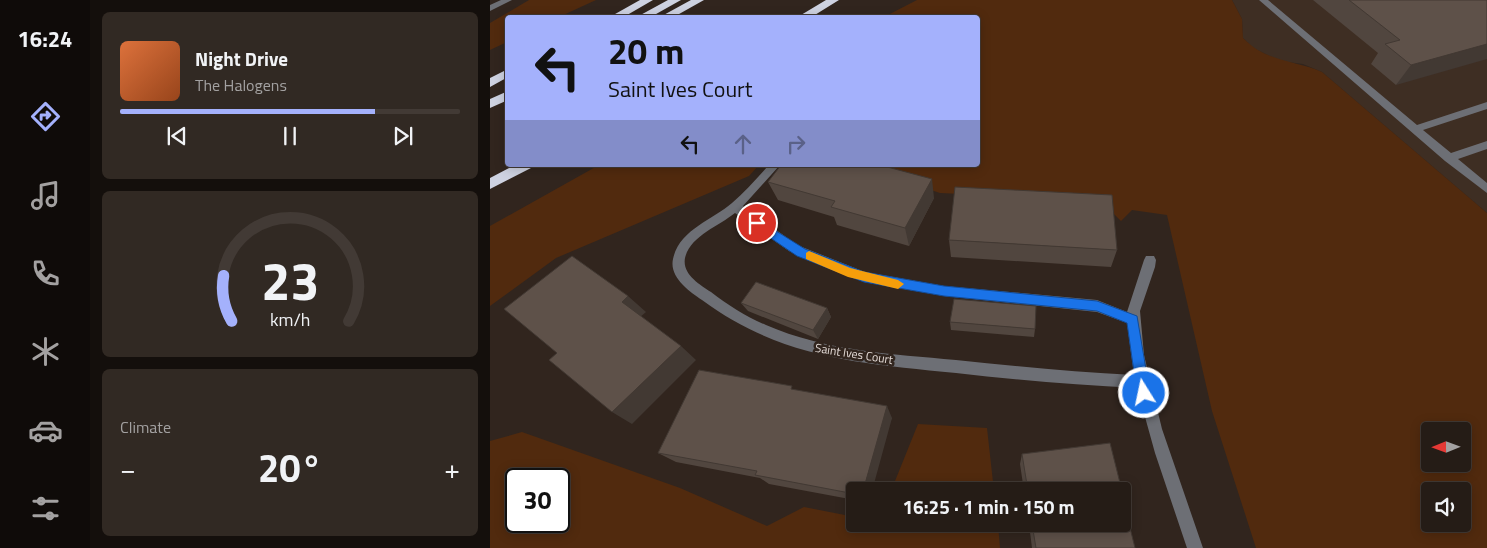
<!DOCTYPE html>
<meta charset="utf-8">
<style>
body{margin:0;font-family:"Titillium Web",sans-serif;background:#312923;color:#f1f3f6;height:100vh;display:flex;flex-direction:column;font-size:19px;white-space:nowrap}
*{box-sizing:border-box;margin:0}
p{font-size:16px;color:#a3a1a1}
.icon{flex:none;width:28px;height:28px;fill:none;stroke:currentColor;stroke-width:2;stroke-linecap:round;stroke-linejoin:round}
.map{position:relative;flex:1;overflow:hidden}
.sheet{display:flex;flex-direction:column;gap:12px;padding:12px;background:#140f0c;width:400px}
.sheet>*{flex:none}
.hud{position:absolute;left:15px;top:15px;width:475px;height:152px;border-radius:5px;box-shadow:0 2px 12px #0003,0 0 0 1px #423a35;background:#a4b1fc;color:#111;overflow:hidden}
.needle{width:32px;rotate:269deg}
.fabs{position:absolute;left:931px;top:422px;display:grid;gap:10px}
.fabs a{display:grid;place-items:center;width:50px;height:50px;border-radius:5px;background:#251c16;box-shadow:0 2px 12px #0003,0 0 0 1px #423a35;font-size:25px}
.speed{position:absolute;left:15px;top:468px;display:flex;gap:10px;font-size:25px;font-weight:700;text-align:center}
.speed>*{display:grid;place-content:center;width:65px;height:65px;border-radius:50%;background:#251c16;box-shadow:0 2px 12px #0003,0 0 0 1px #423a35;line-height:1}
.speed .limit{border:2px solid #111;border-radius:8px;background:#fff;color:#111}
.pin{position:absolute;display:grid;place-items:center;width:42px;height:42px;color:#fff;margin:-21px;border:2px solid #fff;border-radius:50%;box-shadow:0 1px 5px #0007}
.me{position:absolute;width:55px;margin:-28px;rotate:350deg;stroke-linejoin:round;filter:drop-shadow(0 0 4px #0008)}
.turn{display:flex;align-items:center;gap:18px;height:105px;padding:0 20px;font-size:22px}
.turn .icon{width:65px;height:65px;stroke-width:2.5}
.turn b{display:block;font-size:35px;line-height:42px}
.lanes{display:flex;align-items:center;height:48px;padding:0 20px;background:#0003;justify-content:center;gap:25px;direction:ltr}
.lanes .off{opacity:.35}
.big{font-size:38px;font-weight:700;line-height:1.1}
.sheet .widget{flex:1;display:flex;flex-direction:column;justify-content:center;gap:8px;min-width:0;padding:0 18px;border-radius:8px;background:#312923}
.sheet .dial{align-items:center;gap:0}
.dial svg{height:130px;overflow:visible;fill:none;stroke:#423a35;stroke-width:7;stroke-linecap:round;text-anchor:middle}
.dial text{fill:#f1f3f6;stroke:none}
.song{display:flex;align-items:center;gap:15px}
.cover{width:60px;height:60px;border-radius:8px;background:linear-gradient(135deg,hsl(20 70% 55%),hsl(20 70% 35%))}
.played{height:5px;border-radius:2px;background:linear-gradient(90deg,#a4b1fc 75%,#423a35 75%)}
.keys{display:flex;justify-content:space-around;direction:ltr}
.heat{display:flex;justify-content:space-between;align-items:center;font-size:28px;direction:ltr}
.trip{position:absolute;left:356px;top:482px;width:285px;height:50px;border-radius:5px;background:#251c16;box-shadow:0 2px 12px #0003,0 0 0 1px #423a35;font-weight:700;line-height:50px;text-align:center}
main{display:flex;flex:1;min-height:0}
.tab-bar{display:flex;flex-direction:column;width:90px;justify-content:space-around;align-items:center;background:#0f0b09;color:#a3a1a1}
.tab-bar .icon{width:35px;height:35px}
.tab-bar .current{color:#a4b1fc}
.tab-bar b{font-size:22px;color:#f1f3f6}
.map>svg:first-child{display:block}
.built{fill:#3e2e23}
.green{fill:#512a0e;fill-rule:evenodd}
.lines{fill:none;stroke-linecap:round;stroke-linejoin:round}
.minor{fill:#6d6f75;fill-rule:evenodd}
.highway{fill:#ced2e1;fill-rule:evenodd}
.wall{fill:#51463f}
.shaded-wall{fill:#423933}
.building{fill:#5e5149;stroke:#423933}
.route{fill:#1a73e8;stroke:#114b97}
.slow{fill:#f59e0b}
.labels{text-anchor:middle;stroke-width:5;stroke-linejoin:round;paint-order:stroke}
.street-label{font-size:12px;fill:#e3dad6;stroke:#31251e}
</style>
<main>
<nav class="tab-bar">
<b>16:24</b>
<svg class="icon current" aria-label="directions" viewBox="0 0 24 24"><path d="M12 3l9 9-9 9-9-9zM9 14v-3h6M13 9l2 2-2 2"/></svg>
<svg class="icon" aria-label="music" viewBox="0 0 24 24"><path d="M9 18V5l10-2v13"/><circle cx="6" cy="18" r="3"/><circle cx="16" cy="16" r="3"/></svg>
<svg class="icon" aria-label="phone" viewBox="0 0 24 24"><path d="M5 4h4l2 5-3 2q2 4 5 5l2-3 5 2v4C11 20 4 13 5 4z"/></svg>
<svg class="icon" aria-label="climate" viewBox="0 0 24 24"><path d="M12 3v18M4 7l16 10M4 17L20 7"/></svg>
<svg class="icon" aria-label="car" viewBox="0 0 24 24"><path d="M5 17H2v-5l4-1 3-4h7l3 4 3 1v5h-3M9 17h6M6 11h13"/><circle cx="7" cy="17" r="2"/><circle cx="17" cy="17" r="2"/></svg>
<svg class="icon" aria-label="filters" viewBox="0 0 24 24"><path d="M4 7h16M4 17h16"/><circle cx="9" cy="7" r="2"/><circle cx="15" cy="17" r="2"/></svg>
</nav>
<section class="sheet">
<div class="widget">
<div class="song"><i class="cover"></i><div><b>Night Drive</b><p>The Halogens</p></div></div>
<div class="played"></div>
<div class="keys"><svg class="icon" aria-label="previous" viewBox="0 0 24 24"><path d="M18 5L8 12l10 7zM5 5v14"/></svg><svg class="icon" aria-label="pause" viewBox="0 0 24 24"><path d="M8 5v14M16 5v14"/></svg><svg class="icon" aria-label="next" viewBox="0 0 24 24"><path d="M6 5l10 7-10 7zM19 5v14"/></svg></div>
</div>
<div class="widget dial"><svg viewBox="0 0 100 80">
<path d="M14 69A42 42 0 1 1 86 69"/>
<path d="M14 69A42 42 0 0 1 9 41" stroke="#a4b1fc"/>
<text x="50" y="56" font-size="32" font-weight="700">23</text>
<text x="50" y="72" font-size="11">km/h</text>
</svg></div>
<div class="widget"><p>Climate</p>
<div class="heat"><a>−</a><b class="big">20°</b><a>+</a></div>
</div>
</section>
<div class="map">
<svg width="997" height="548" viewBox="0 0 997 548">
<rect width="100%" height="100%" fill="#31251e"/>
<path class="built" d="M742,0H997V213L832,72L813,64L790,61L763,48L753,38L752,19Z"/>
<path class="green" d="M39,0H106L69,17L18,18L17,42L0,50V23Z
M427,0H742L752,19L753,38C776,62 804,60 832,72L997,213V548H766L722,411L677,215L642,210L631,221L619,209L494,195L450,193L365,165H488V18L394,17ZM940,431H972V464H940ZM940,491H972V524H940Z
M109,165H269L259,176L66,258L0,306V226Z
M428,424L497,428L504,491H401Z
M32,432L190,488L277,526L314,507L365,517V524H508L510,548H0V441ZM26,479H69V521H26Z"/>
<g class="lines">
<path class="minor" d="M11,0H22L0,11V5Z
M769,0H778L927,125L997,102V109L933,130L961,153L997,141V149L968,159L997,183V193L955,161Z
M279,165H290L253,206L307,245L375,272L454,286L607,300L637,312L654,260L656,256H664L666,260L665,267L650,311L654,355L672,429L713,548H697L665,453L647,388C586,385 526,380 466,373C370,363 292,359 212,300C199,291 179,277 183,259C189,230 222,220 242,203C255,192 267,178 279,165ZM245,213L299,251L374,282L454,296L607,312L637,323L644,375C584,372 525,366 466,360C402,354 335,351 276,325C256,317 238,305 221,292C209,284 192,274 195,258C200,236 229,226 245,213Z"/>
<path class="highway" d="M150,0H163L132,18H118Z
M178,0H191L159,18H145Z
M201,0H214L182,18L170,17Z
M336,0H349L320,18H306Z
M18,69V77L0,87V78Z
M18,91V100L0,108V99Z
M25,165H43L41,168L0,189V178Z"/>
</g>
<path class="wall" d="M823,0H997L906,85L881,64L888,53Z
M278,182L444,198L419,246L347,225L344,217L288,200Z
M459,240L627,250L621,267L461,257Z
M251,303L337,308L341,317L328,339L258,311Z
M460,322L545,329L544,337L461,330Z
M306,390L402,418L365,491V500L279,484L270,478L186,462L168,453Z
M532,454L632,491H534L530,464Z
M539,524H632L645,548H542Z"/>
<path class="shaded-wall" d="M997,44V59L906,85L921,65Z
M442,179L444,198L419,246L415,228Z
M138,296L156,312L149,318L132,302Z
M337,308L341,317L328,339L323,330Z
M191,346L206,360L142,424L122,412Z
M397,406L402,418L382,491H373Z"/>
<path class="building" d="M859,0H997V44L921,65L895,44L910,40Z
M291,165H390L442,179L415,228L341,207L345,201L278,182Z
M465,187L622,195L627,250L459,240Z
M82,256L138,296L132,302L191,346L122,412L59,360L67,353L14,309Z
M266,282L337,308L323,330L251,303Z
M464,299L546,306L545,329L460,322Z
M209,370L302,386L301,389L397,406L373,491H365V494L265,475L267,471L168,453Z
M620,443L632,491H538L532,454Z
M632,495L645,548H546L542,524H632Z"/>
<path class="route" d="M267,219L315,249L374,272L454,286L607,301L647,316L660,393L658,397L654,399L649,397L647,393L637,323L607,311L454,296L374,282L307,256L263,226V220Z"/>
<path class="slow" d="M319,251L360,268L408,280L414,284L408,289L358,277L316,259V253Z"/>
<g class="labels">
<g class="street-label">
<text transform="translate(364 354) rotate(9)" y="4">Saint Ives Court</text>
</g>
</g>
</svg>
<div class="fabs">
<a><svg class="needle" viewBox="-14 -14 28 28"><path d="M0-13l5 13h-10z" fill="#e53935"/><path d="M0 13l5-13h-10z" fill="#a3a1a1"/></svg></a>
<a><svg class="icon" aria-label="sound" viewBox="0 0 24 24"><path d="M4 9h4l5-4v14l-5-4H4zM17 9q2 3 0 6"/></svg></a>
</div>
<div class="speed"><div class="limit">30</div></div>
<div class="pin" style="left:267px;top:223px;background:#d93025"><svg class="icon" aria-label="arrive" viewBox="0 0 24 24"><path d="M6 21V4h12l-3 4 3 4H6"/></svg></div>
<svg class="me" style="left:654px;top:393px" viewBox="-20 -20 40 40"><circle r="17" fill="#1a73e8" stroke="#fff" stroke-width="3"/><path d="M0-11L8 9 0 5-8 9z" fill="#fff"/></svg>
<div class="trip">16:25 · 1 min · 150 m</div>
<div class="hud">
<div class="turn"><svg class="icon" aria-label="left" viewBox="0 0 24 24"><path d="M17 20v-9H6M10 6l-5 5 5 5"/></svg><div><b>20 m</b>Saint Ives Court</div></div>
<div class="lanes"><svg class="icon" aria-label="left" viewBox="0 0 24 24"><path d="M17 20v-9H6M10 6l-5 5 5 5"/></svg><svg class="icon off" aria-label="ahead" viewBox="0 0 24 24"><path d="M12 20V5M6 11l6-6 6 6"/></svg><svg class="icon off" aria-label="right" viewBox="0 0 24 24"><path d="M7 20v-9h11M14 6l5 5-5 5"/></svg></div>
</div>
</div>
</main>
